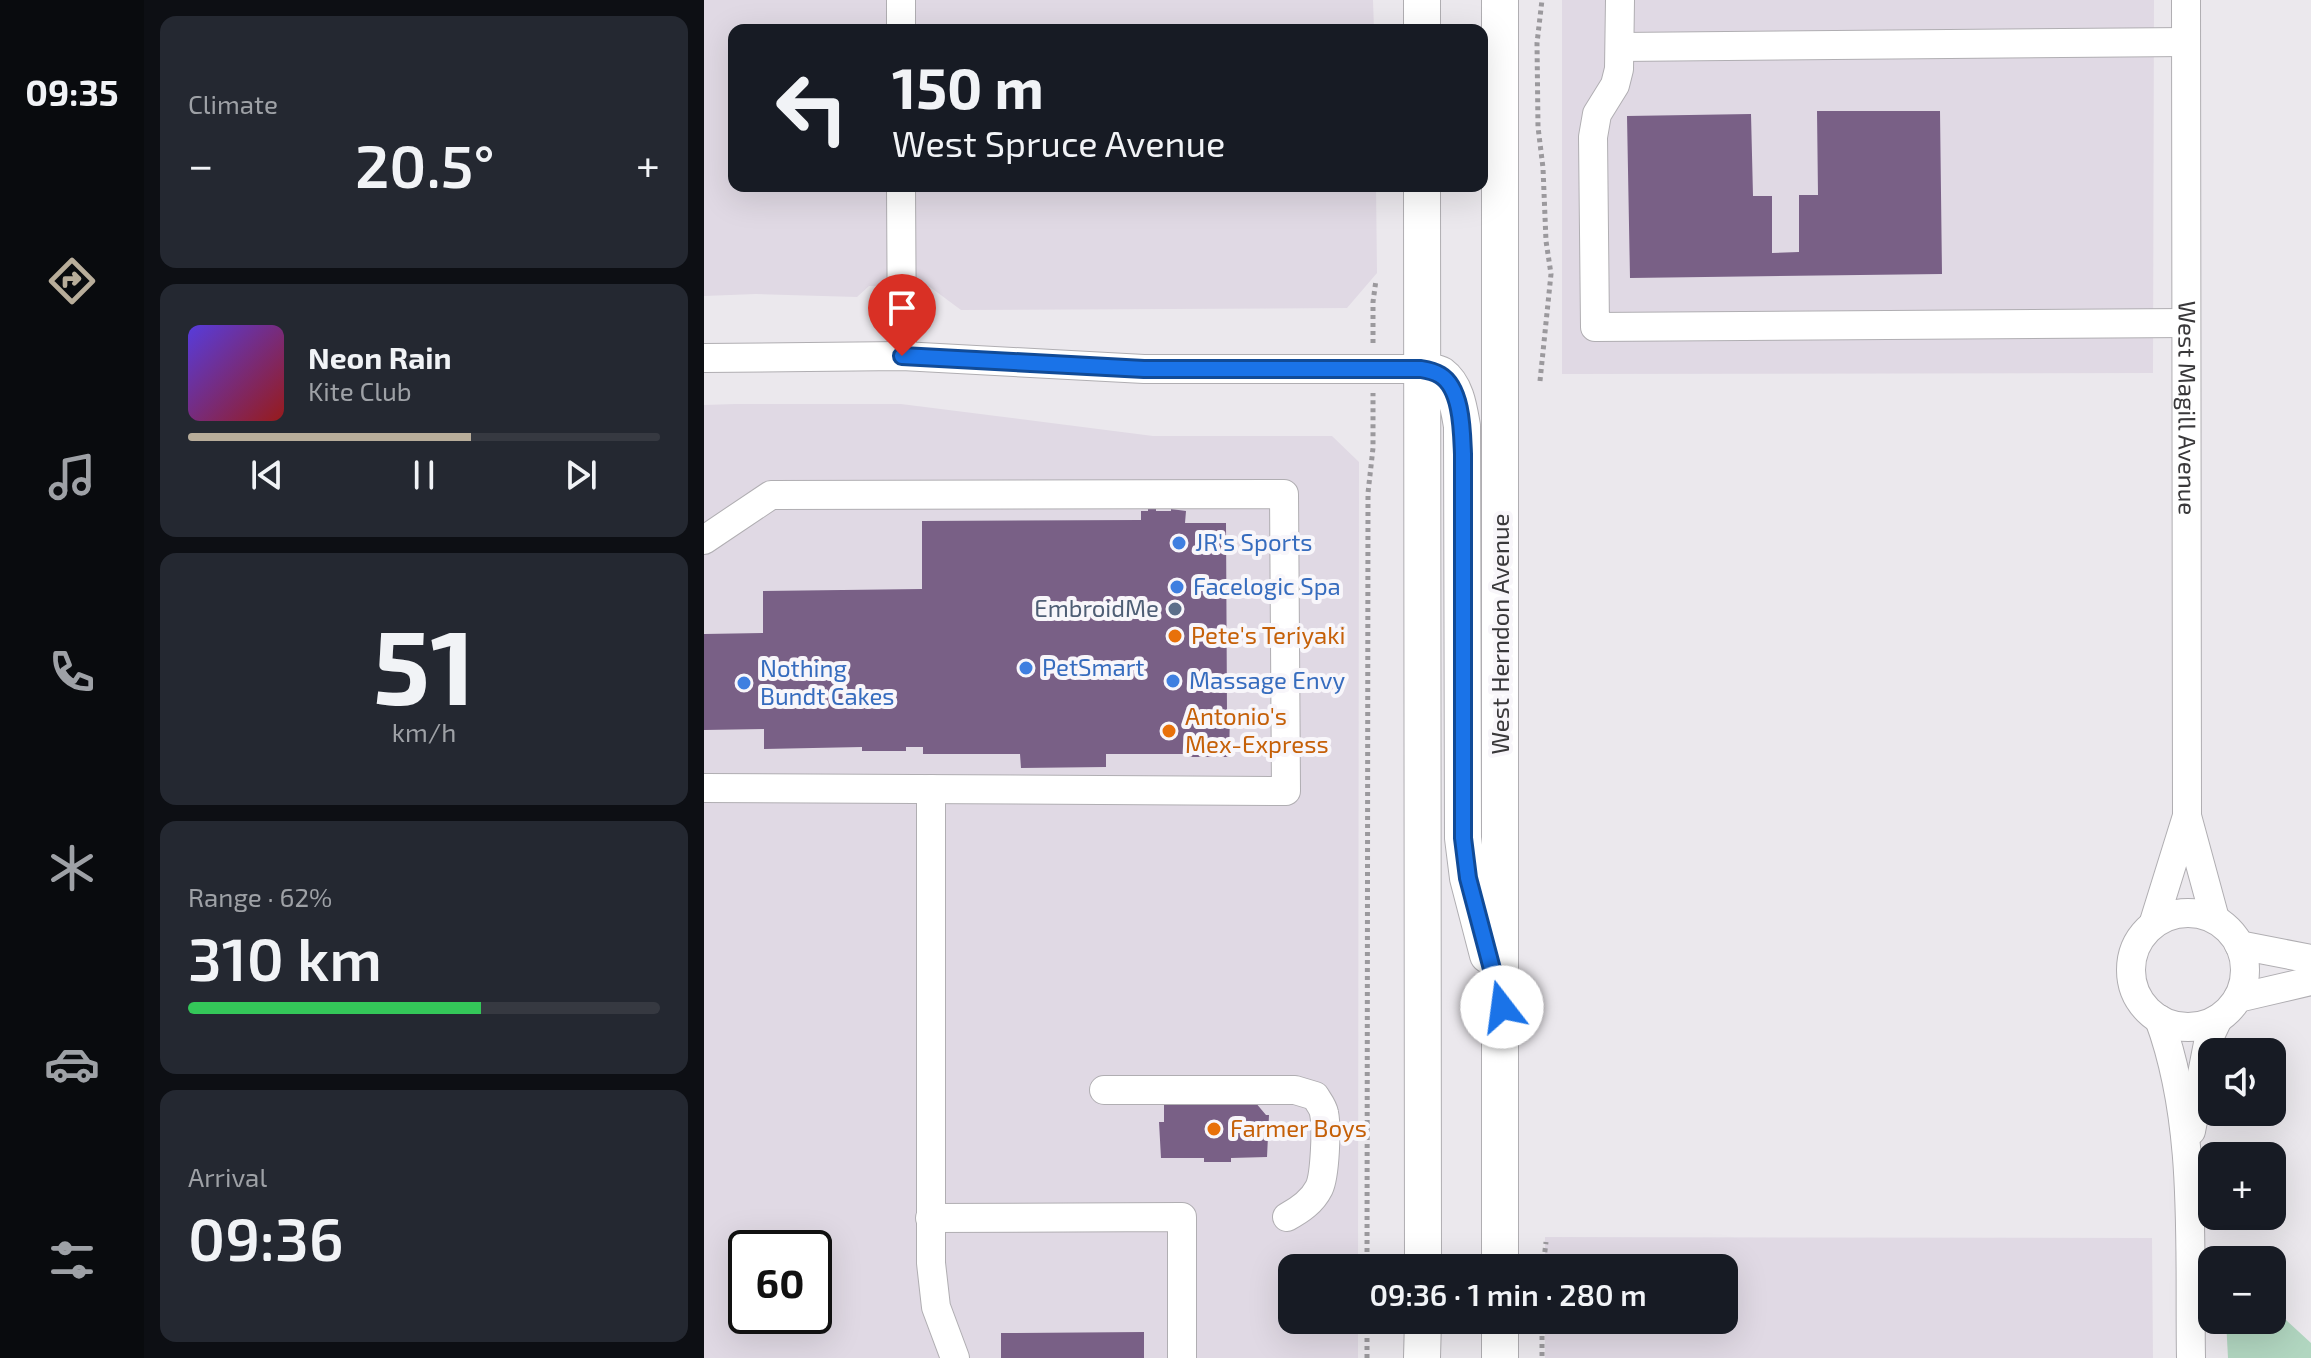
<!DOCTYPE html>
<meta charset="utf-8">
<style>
body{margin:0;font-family:"Exo 2",sans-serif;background:#242831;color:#f1f3f6;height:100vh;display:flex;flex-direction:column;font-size:30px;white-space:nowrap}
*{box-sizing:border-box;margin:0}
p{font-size:26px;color:#9ea1a6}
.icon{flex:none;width:44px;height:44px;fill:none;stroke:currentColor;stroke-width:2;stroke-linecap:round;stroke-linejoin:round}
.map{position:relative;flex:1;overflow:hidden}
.sheet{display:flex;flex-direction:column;gap:16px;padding:16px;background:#0d0f14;width:560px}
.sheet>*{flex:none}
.hud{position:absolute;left:24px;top:24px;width:760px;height:168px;border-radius:16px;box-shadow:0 8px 32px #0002;background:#171b24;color:#f1f3f6;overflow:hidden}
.buttons{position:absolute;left:1494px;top:1038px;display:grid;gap:16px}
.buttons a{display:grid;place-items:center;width:88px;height:88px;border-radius:16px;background:#171b24;box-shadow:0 8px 32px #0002;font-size:40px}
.speed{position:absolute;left:24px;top:1230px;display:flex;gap:16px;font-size:40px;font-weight:700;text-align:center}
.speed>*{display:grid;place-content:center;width:104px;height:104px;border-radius:50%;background:#171b24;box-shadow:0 8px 32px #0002;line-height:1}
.speed .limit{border:4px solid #111;border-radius:12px;background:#fff;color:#111}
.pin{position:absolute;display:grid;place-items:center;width:68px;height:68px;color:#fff;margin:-82px -34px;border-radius:50% 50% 50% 0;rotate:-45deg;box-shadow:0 0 8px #0007}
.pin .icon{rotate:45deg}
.me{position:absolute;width:88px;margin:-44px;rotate:345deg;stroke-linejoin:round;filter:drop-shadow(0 0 6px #0008)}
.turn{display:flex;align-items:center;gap:28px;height:168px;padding:0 32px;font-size:36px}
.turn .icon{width:104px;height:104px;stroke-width:2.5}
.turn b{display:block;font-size:56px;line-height:68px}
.big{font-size:60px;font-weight:600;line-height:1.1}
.sheet .tile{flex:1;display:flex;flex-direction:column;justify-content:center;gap:12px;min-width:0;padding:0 28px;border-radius:16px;background:#242831}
.sheet .dial{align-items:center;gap:0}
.dial b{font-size:104px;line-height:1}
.song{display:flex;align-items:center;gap:24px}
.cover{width:96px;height:96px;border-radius:12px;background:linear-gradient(135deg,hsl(250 70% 55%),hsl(0 70% 35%))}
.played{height:8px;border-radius:4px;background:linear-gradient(90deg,#b8ad9a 60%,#363941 60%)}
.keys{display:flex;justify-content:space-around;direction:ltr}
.heat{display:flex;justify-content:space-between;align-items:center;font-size:44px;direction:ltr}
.charge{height:12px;border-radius:6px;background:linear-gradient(90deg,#34c759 62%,#363941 0)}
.trip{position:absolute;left:574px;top:1254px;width:460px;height:80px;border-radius:16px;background:#171b24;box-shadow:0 8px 32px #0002;font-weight:600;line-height:80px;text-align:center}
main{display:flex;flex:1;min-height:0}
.tab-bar{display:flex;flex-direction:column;width:144px;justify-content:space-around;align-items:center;background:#090b0e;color:#9ea1a6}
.tab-bar .icon{width:56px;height:56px}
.tab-bar .active{color:#b8ad9a}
.tab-bar b{font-size:36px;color:#f1f3f6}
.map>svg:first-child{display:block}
.built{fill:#e0d9e4;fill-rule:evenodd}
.green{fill:#b1d6c0}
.building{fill:#796086}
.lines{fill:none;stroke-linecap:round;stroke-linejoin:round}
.minor-casing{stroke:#b0aeb2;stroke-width:30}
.major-casing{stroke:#b0aeb2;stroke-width:38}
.path{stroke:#9b999d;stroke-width:5;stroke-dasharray:4 4;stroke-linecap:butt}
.minor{stroke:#fff;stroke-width:28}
.major{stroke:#fff;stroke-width:36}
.route-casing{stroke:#114b97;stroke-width:20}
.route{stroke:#1a73e8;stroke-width:14}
.shop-dot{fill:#3f7fe0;stroke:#f8f6fa;stroke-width:3}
.service-dot{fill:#5c6f8a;stroke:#f8f6fa;stroke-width:3}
.food-dot{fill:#e8710a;stroke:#f8f6fa;stroke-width:3}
.labels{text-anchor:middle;stroke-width:8;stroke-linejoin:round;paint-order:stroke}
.street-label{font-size:24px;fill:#39383a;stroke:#f8f6fa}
.shop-label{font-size:24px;fill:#366cbe;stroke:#f8f6fa;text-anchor:start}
.service-label{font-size:24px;fill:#4e5e75;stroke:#f8f6fa;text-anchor:end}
.food-label{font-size:24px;fill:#c56008;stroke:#f8f6fa;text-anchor:start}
</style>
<main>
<nav class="tab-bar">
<b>09:35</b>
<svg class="icon active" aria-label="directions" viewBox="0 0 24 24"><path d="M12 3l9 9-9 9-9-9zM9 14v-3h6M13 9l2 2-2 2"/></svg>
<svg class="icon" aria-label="music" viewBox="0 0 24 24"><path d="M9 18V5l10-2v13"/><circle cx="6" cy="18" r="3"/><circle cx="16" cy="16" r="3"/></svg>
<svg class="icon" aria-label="phone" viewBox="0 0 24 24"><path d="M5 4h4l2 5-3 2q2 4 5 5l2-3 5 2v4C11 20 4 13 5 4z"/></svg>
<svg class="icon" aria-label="climate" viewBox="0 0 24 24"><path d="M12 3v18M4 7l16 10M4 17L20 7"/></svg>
<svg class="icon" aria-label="car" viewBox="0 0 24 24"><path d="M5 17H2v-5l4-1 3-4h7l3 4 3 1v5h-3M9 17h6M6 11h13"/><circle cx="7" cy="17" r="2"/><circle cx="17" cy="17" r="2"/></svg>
<svg class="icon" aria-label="filters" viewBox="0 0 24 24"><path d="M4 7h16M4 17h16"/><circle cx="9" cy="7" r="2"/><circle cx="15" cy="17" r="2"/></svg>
</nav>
<section class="sheet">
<div class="tile"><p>Climate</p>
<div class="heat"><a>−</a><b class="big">20.5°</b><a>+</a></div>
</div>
<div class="tile">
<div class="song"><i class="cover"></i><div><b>Neon Rain</b><p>Kite Club</p></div></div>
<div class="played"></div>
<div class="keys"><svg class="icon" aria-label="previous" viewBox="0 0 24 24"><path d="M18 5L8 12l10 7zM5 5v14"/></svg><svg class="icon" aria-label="pause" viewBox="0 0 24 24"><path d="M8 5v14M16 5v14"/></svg><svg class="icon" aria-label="next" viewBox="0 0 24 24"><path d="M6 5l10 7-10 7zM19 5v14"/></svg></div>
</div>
<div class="tile dial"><b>51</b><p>km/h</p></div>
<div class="tile"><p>Range · 62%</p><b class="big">310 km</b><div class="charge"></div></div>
<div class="tile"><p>Arrival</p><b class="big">09:36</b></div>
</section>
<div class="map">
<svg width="1607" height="1358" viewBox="0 0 1607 1358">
<rect width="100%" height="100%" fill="#ebe8ed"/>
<path class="built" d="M0,0H669L670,30H30V186H672L673,273L643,308L257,310L226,287L165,286L153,297L52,294L0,296Z
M858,0H1450L1449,373L858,374Z
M31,404H197L449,436H628L655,462L654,1268H588V1320H654V1358H0V405ZM42,1248H110V1316H42Z
M841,1237L1448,1238L1449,1358H841V1320H1020V1268H841Z"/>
<path class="green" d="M1568,1307L1607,1343V1358H1524L1522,1320H1568Z"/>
<path class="building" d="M1113,111H1236L1238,274L926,278L923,116L1047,114L1049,196H1068V253L1095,252V195H1114Z
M444,508H452V511H467V509L482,511L481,523H522L523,714H526L525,757H482V754H402V767L317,768L316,754H219V747H202V751H158V747L60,749V729L0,730V634L59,633V591L218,589V521L437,520V511H444Z
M460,1101L551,1102L562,1115H565L563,1157L527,1158V1162H500V1158H457L455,1122H460Z
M440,1332V1358H297V1333Z"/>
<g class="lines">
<defs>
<g id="minor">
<path d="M197,0V30"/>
<path d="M916,0L915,69L911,85L893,114L889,137L891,327L1482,323"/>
<path id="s1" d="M1482,0L1483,816L1511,919"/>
<path d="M916,47L1482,42"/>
<path d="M197,186L198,356"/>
<path d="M0,358L198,356L440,369H717"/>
<path d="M0,540L67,495L580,494L582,791L0,788"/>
<path d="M227,789V1263L232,1307L251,1358"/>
<circle cx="1484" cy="970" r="57"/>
<path d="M1450,922L1483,816"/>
<path d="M1535,945L1607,959"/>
<path d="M1534,998L1607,981"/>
<path d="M1455,1019C1494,1124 1485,1247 1487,1358"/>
<path d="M400,1090H591L611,1096C614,1101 619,1107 620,1113C623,1127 621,1176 615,1188C608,1202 596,1210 583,1217"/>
<path d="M1487,1131L1505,1038L1514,1019"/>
<path d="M226,1218L478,1217V1358"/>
</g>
<path id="major" d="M718,30V0
M718,186L719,1268
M717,369C723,371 732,372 737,375C752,386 755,409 758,426L759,838L764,878L784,955
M796,1268V0
M718,1358L719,1320
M796,1358V1320"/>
</defs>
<use href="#minor" class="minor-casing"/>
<use href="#major" class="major-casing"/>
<path class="path" d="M669,343V302L672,280
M836,381L847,274L842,241L839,168L834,127L833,43L838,0
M663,1268L664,493L669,448V393
M839,1268L842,1242
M838,1320V1358
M663,1358V1320"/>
<use href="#minor" class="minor"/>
<use href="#major" class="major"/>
</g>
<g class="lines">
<defs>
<path id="route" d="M198,356L440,369H717C723,370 731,372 736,375C758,388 758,431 759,454V838L764,878L798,1007"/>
</defs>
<use href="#route" class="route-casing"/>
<use href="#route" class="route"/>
</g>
<g class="shop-dot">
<circle cx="475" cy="543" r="8"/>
<circle cx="473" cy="587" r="8"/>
<circle cx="322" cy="668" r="8"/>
<circle cx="469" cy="681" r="8"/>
<circle cx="40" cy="683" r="8"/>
</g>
<circle class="service-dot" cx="471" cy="609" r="8"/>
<g class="food-dot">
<circle cx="471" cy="636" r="8"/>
<circle cx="465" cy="731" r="8"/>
<circle cx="510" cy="1129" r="8"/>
</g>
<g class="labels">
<g class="street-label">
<text dy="8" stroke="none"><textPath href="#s1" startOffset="408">West Magill Avenue</textPath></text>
<text transform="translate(797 634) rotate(-90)" y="8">West Herndon Avenue</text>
</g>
<g class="shop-label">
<text x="491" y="551">JR's Sports</text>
<text x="489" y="595">Facelogic Spa</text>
<text x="338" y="676">PetSmart</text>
<text x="56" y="677">Nothing<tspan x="56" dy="28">Bundt Cakes</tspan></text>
<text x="485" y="689">Massage Envy</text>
</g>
<g class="service-label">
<text x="455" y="617">EmbroidMe</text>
</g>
<g class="food-label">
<text x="487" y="644">Pete's Teriyaki</text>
<text x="481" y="725">Antonio's<tspan x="481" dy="28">Mex-Express</tspan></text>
<text x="526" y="1137">Farmer Boys</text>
</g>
</g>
</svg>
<div class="buttons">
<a><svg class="icon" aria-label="sound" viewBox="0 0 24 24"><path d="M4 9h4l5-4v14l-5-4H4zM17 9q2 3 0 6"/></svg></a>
<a>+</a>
<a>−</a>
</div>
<div class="speed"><div class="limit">60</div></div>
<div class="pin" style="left:198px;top:356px;background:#d93025"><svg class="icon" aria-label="arrive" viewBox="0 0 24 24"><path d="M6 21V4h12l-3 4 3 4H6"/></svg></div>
<svg class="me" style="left:798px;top:1007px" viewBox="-20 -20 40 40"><circle r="19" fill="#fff"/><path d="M0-13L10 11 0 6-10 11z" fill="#1a73e8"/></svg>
<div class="trip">09:36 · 1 min · 280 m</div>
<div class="hud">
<div class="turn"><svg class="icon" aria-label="left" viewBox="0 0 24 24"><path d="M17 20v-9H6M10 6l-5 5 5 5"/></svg><div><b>150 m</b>West Spruce Avenue</div></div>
</div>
</div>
</main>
